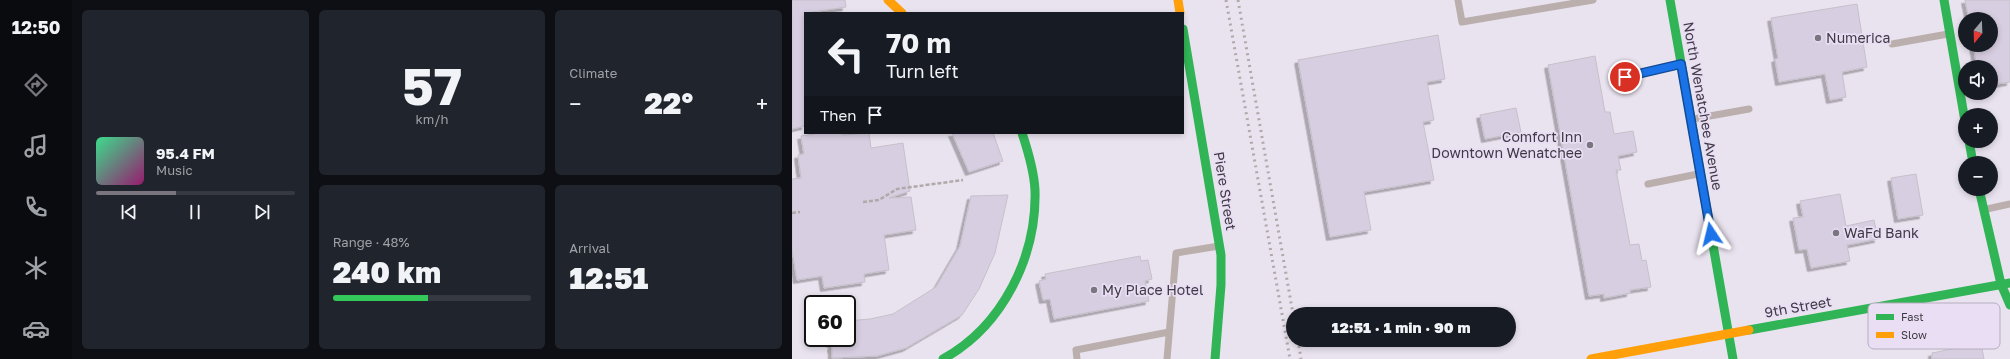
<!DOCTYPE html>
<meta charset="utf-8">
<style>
body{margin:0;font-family:"Golos Text",sans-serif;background:#20242c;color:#f1f3f6;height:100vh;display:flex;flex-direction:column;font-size:15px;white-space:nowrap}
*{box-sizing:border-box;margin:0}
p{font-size:13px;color:#9ea1a6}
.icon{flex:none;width:22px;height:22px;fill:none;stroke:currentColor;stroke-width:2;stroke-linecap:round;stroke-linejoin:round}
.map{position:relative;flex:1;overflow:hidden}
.sheet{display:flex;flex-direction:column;gap:10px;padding:10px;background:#0d0f14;width:720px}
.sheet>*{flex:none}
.banner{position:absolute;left:12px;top:12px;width:380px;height:122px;border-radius:0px;box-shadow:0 2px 6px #0003;background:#171b24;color:#f1f3f6;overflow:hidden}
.needle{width:26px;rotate:199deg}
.controls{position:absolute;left:1166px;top:12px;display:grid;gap:8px}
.controls a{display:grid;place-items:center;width:40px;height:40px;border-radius:50%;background:#171b24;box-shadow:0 2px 6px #0003;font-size:20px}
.speed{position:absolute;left:12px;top:295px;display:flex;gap:8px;font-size:20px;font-weight:700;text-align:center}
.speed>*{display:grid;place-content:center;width:52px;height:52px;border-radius:50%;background:#171b24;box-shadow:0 2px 6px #0003;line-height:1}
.speed .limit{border:2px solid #111;border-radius:6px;background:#fff;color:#111}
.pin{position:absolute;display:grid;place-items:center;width:34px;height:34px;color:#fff;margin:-17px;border:2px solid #fff;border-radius:50%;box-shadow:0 1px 4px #0007}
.me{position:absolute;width:44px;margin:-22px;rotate:350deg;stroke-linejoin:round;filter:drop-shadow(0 0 3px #0008)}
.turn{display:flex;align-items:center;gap:14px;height:84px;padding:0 16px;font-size:18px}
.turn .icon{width:52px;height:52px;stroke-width:2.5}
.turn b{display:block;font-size:28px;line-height:34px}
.then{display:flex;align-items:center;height:38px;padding:0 16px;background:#0003;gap:8px;font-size:15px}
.big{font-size:30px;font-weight:800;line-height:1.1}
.sheet .tile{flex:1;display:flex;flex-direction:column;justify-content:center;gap:6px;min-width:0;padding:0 14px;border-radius:6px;background:#20242c}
.sheet .dial{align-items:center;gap:0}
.dial b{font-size:52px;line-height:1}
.song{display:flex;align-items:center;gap:12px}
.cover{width:48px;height:48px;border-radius:6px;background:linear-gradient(135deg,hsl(150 70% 55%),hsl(320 70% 35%))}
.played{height:4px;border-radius:2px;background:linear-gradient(90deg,#7a7680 40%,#363941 40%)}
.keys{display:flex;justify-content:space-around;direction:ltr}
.heat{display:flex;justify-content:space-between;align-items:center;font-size:22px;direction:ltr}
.charge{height:6px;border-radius:3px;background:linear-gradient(90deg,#34c759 48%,#363941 0)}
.sheet .tiles{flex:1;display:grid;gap:10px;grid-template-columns:repeat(3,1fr)}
.tile:first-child{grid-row:span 2}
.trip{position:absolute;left:494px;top:307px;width:230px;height:40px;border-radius:20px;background:#171b24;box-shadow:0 2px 6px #0003;font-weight:800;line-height:40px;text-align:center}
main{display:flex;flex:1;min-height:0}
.dock{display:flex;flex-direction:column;width:72px;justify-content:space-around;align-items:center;background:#090b0e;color:#9ea1a6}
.dock .icon{width:28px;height:28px}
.dock .on{color:#7a7680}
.dock b{font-size:18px;color:#f1f3f6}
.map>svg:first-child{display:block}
.building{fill:#d8cee1;stroke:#c5c0c9;filter:url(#shadow)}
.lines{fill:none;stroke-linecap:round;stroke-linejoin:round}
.path{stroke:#b1a8a9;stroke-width:2.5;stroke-dasharray:4 2;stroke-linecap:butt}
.lane{stroke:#bbafad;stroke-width:7}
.fast{stroke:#30b455;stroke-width:9}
.slow{stroke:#ff9f0a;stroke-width:9}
.rail{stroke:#b0a8aa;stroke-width:3;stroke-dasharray:2 4;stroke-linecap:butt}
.route-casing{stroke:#114b97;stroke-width:10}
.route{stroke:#1a73e8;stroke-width:7}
.poi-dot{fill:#7a7680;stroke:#e9def4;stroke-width:1.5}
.labels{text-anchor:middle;stroke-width:3.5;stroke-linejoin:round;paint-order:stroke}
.poi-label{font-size:14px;fill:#3f3b44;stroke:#e9def4;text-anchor:start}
.street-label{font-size:14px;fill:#3f3b44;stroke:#e9def4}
.key{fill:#e9def4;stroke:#b6adbf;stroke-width:1}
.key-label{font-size:11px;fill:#3f3b44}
</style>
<main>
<nav class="dock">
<b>12:50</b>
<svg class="icon on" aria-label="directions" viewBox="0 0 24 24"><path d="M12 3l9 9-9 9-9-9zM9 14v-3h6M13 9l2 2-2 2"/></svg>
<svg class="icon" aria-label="music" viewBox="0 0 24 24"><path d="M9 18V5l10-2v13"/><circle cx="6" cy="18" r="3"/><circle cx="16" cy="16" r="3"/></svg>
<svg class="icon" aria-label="phone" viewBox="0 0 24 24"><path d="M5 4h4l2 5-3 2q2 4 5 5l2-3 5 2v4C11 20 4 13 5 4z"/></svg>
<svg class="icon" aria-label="climate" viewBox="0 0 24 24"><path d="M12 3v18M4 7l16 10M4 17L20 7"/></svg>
<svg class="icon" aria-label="car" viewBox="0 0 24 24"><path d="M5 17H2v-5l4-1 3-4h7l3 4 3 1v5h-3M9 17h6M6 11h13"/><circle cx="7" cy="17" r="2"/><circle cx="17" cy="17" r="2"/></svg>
</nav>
<section class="sheet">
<div class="tiles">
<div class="tile">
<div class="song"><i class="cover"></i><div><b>95.4 FM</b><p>Music</p></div></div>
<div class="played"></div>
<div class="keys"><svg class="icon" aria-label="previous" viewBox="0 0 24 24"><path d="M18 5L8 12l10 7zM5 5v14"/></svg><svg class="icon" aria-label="pause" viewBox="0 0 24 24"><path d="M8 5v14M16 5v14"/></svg><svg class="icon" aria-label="next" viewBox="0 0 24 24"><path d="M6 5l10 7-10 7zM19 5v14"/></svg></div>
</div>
<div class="tile dial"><b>57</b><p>km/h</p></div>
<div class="tile"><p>Climate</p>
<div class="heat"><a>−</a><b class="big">22°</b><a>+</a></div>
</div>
<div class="tile"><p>Range · 48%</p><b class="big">240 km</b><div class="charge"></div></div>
<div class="tile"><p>Arrival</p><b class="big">12:51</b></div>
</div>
</section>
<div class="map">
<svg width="1218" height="359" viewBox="0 0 1218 359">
<defs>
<filter id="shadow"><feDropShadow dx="-3.5" dy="3.5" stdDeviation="0" flood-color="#0004"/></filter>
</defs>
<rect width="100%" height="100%" fill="#e9e3ef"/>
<path class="building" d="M0,0H53L54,7L13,13V126L0,129Z
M1173,0H1218V82L1199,85V67H1185L1181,45H1199V19H1177Z
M1065,4L1075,67L1050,72L1054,97L1038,100L1033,74L987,82L983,59L986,58L979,18Z
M646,35L653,79L635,82L642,120L631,122L642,180L572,192L579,230L538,237L506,60Z
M803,56L813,112H818L822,134L841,131L845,152L826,156L829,170H824L838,245L847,244L850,261L854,260L859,287L838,290V293L812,298V294L797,296L756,65Z
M724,108L729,132L693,139L688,115Z
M28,133H50V135L77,133L79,148L111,143L118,191L97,198L119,197L124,230L92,235L97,270L72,274L73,282L32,288L30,276L5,280L0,249V179L9,178L6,155L12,154L9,136Z
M160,133H201L211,161L177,172Z
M1124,174L1131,215L1106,219L1099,178Z
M1048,194L1054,226L1082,220L1086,239L1055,245L1058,261L1019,268L1015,249L1007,250L1001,218L1011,217L1008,201Z
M216,195L203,253L187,289L170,315L114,348L85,356L40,358V339L55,338V321L78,319L101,314L144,287L168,246L179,196Z
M348,256L349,261L356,260L360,279L353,281L357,301L262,319L258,299L251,300L247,281L254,279L253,274Z
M1189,343L1192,359H1140V353Z"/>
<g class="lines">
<path class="path" d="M71,202L87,200L105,189L171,180
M0,213L8,212
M34,338L38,359"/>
<path class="lane" d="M666,0L670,22L801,0
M1100,44L1156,34
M833,77L887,65
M901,119L957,109
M856,184L906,174
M1195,209L1218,204
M285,359L284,350L377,332
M375,359L384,253L427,246"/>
<path class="fast" d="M878,0L941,359
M1152,0L1173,121
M391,29L429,255V285L423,359
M1177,141L1181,163
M1187,189L1209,284L1218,305
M957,330L1218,283
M151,359C211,326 245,256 243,190C242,170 236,151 230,133"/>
<path class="slow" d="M96,0L110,13
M386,0L388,13
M799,359L957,330"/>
<path class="rail" d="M434,0L498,359
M446,0L501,314
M506,340L509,359"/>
</g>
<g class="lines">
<defs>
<path id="route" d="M833,77L889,64L919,234"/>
</defs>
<use href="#route" class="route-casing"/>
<use href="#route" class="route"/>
</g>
<g class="poi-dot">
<circle cx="1026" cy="38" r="4"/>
<circle cx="798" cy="145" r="4"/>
<circle cx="1044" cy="233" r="4"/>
<circle cx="302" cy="290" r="4"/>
</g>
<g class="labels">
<g class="poi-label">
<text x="1034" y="43">Numerica</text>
<text x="790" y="142" text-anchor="end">Comfort Inn<tspan x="790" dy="16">Downtown Wenatchee</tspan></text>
<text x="1052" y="238">WaFd Bank</text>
<text x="310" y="295">My Place Hotel</text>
</g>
<g class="street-label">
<text transform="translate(911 106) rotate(80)" y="5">North Wenatchee Avenue</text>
<text transform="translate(433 191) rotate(81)" y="5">Piere Street</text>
<text transform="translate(1006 307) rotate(-10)" y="5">9th Street</text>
</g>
</g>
<rect x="1076" y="303" width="132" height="46" rx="6" class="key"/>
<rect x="1084" y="314" width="18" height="6" fill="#30b455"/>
<rect x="1084" y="332" width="18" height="6" fill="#ff9f0a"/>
<g class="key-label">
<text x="1109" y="321">Fast</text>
<text x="1109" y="339">Slow</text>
</g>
</svg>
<div class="controls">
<a><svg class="needle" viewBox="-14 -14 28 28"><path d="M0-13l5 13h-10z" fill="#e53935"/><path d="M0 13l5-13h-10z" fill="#9ea1a6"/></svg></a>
<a><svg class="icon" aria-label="sound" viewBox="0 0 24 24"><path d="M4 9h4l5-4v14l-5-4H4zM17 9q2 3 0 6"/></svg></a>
<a>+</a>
<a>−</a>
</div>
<div class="speed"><div class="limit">60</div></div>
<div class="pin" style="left:833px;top:77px;background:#d93025"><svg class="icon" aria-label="arrive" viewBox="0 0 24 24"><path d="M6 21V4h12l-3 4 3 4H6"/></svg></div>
<svg class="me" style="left:919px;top:234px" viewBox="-20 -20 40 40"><path d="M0-17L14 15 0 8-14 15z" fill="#1a73e8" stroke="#fff" stroke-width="4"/></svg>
<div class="trip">12:51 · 1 min · 90 m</div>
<div class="banner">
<div class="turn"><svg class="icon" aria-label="left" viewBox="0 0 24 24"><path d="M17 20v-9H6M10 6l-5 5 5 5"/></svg><div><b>70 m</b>Turn left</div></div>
<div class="then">Then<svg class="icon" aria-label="arrive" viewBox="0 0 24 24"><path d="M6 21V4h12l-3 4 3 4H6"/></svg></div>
</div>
</div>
</main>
